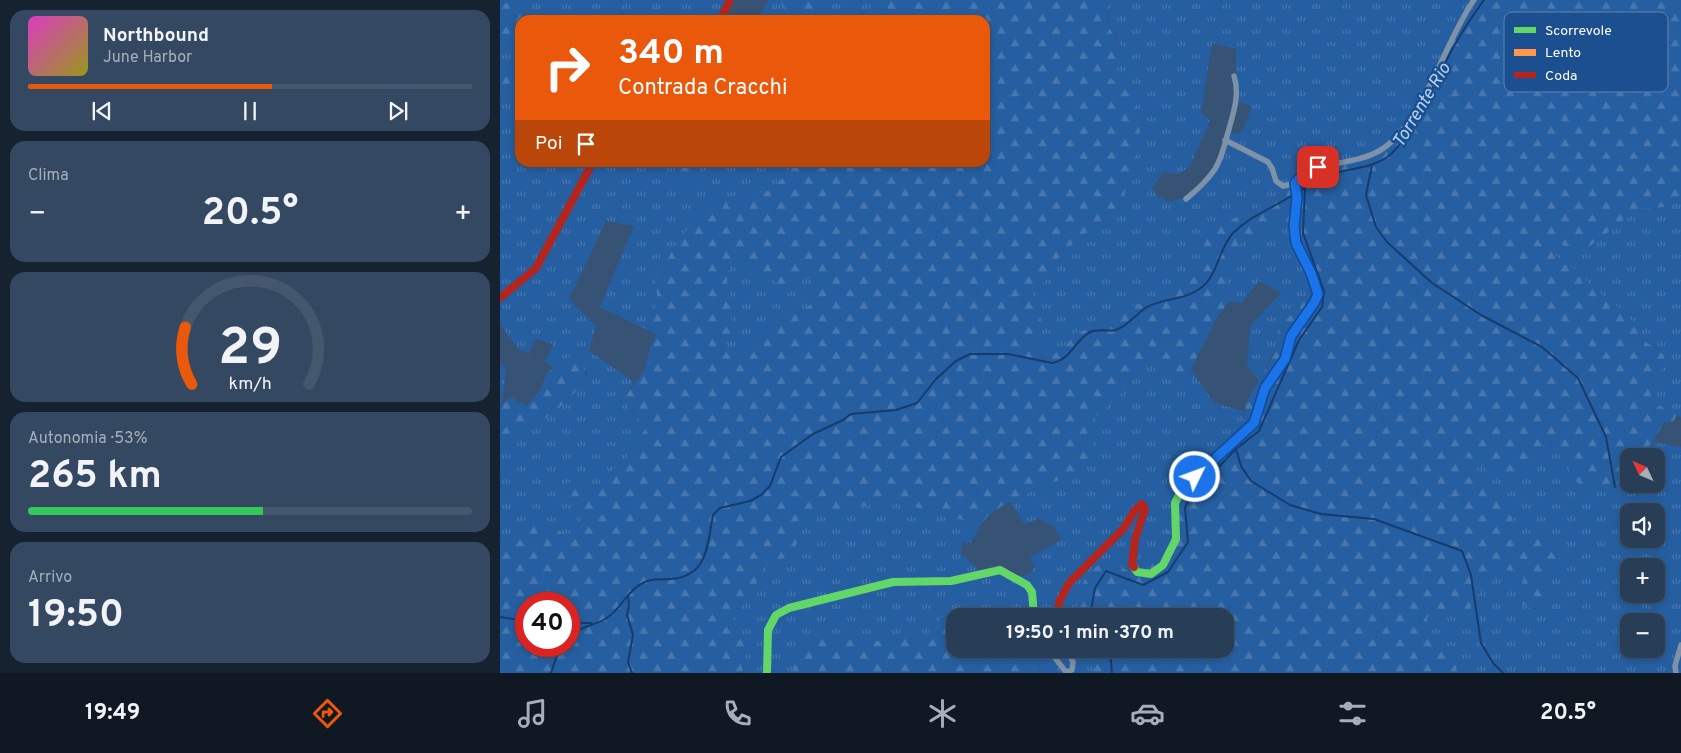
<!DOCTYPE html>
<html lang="it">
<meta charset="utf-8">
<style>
body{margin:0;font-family:Overpass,sans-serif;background:#344961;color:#f1f3f6;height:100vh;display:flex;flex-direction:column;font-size:19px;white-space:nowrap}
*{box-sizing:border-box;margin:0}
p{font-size:16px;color:#a5aeba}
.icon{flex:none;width:28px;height:28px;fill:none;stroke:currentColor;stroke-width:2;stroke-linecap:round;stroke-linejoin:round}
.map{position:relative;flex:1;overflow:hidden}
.panel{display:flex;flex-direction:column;gap:10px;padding:10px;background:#162230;width:500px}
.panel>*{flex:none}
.guide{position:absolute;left:15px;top:15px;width:475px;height:152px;border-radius:15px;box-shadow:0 2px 8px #0003,0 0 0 1px #44576d;background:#ea580c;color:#fff;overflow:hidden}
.needle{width:32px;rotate:314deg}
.tools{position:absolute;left:1120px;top:448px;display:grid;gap:10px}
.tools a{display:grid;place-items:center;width:45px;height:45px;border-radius:10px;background:#283e57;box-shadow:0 2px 8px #0003,0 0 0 1px #44576d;font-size:25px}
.speed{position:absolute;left:15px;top:592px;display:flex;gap:10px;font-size:25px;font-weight:700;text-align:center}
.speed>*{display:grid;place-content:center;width:65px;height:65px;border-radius:50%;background:#283e57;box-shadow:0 2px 8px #0003,0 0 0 1px #44576d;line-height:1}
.speed .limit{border:8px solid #d22;background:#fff;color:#111}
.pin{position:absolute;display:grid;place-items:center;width:42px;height:42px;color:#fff;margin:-21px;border-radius:10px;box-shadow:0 2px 8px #0006}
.me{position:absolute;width:55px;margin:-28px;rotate:48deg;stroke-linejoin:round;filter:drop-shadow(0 0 4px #0008)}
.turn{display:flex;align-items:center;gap:18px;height:105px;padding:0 20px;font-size:22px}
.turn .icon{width:65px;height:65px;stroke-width:2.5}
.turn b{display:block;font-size:35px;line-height:42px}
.then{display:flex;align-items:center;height:48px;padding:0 20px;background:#0003;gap:10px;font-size:19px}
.big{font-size:38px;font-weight:700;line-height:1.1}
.panel .card{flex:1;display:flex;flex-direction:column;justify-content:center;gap:8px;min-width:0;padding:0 18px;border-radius:15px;background:#344961}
.panel .dial{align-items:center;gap:0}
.dial svg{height:130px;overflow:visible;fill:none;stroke:#44576d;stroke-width:7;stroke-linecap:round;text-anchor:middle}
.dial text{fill:#f1f3f6;stroke:none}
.song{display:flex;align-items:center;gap:15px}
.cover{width:60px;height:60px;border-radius:8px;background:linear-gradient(135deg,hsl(310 70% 55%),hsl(60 70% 35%))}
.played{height:5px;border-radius:2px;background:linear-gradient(90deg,#ea580c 55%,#44576d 55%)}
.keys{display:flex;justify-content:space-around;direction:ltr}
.heat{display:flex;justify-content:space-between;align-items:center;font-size:28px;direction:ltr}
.charge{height:8px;border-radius:4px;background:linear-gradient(90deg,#34c759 53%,#44576d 0)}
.trip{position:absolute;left:446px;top:608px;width:288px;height:50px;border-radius:15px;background:#283e57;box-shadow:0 2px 8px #0003,0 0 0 1px #44576d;font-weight:700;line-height:50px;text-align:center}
.tab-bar{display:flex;height:80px;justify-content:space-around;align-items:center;background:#101923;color:#a5aeba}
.tab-bar .icon{width:35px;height:35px}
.tab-bar .selected{color:#ea580c}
.tab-bar b{font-size:22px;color:#f1f3f6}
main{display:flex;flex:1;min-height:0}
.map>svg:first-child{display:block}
.grass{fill:url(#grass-tufts);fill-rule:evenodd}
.forest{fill:url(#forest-firs);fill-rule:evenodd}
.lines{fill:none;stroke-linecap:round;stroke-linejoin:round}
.stream{stroke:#153c6e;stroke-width:2}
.street{stroke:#7d92a8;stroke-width:5.5}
.fast{stroke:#63d668;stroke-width:8}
.slow{stroke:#ff974d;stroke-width:8}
.jam{stroke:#b3261e;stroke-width:8}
.route-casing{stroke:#114b97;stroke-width:12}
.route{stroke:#1a73e8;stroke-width:9}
.labels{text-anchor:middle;stroke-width:5;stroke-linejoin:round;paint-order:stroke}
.water-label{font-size:18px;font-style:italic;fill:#b5d3f5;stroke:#1b4f8f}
.key{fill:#1b4f8f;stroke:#5f84b1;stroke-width:1}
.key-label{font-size:14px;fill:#fff}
</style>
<main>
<section class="panel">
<div class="card">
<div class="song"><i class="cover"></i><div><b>Northbound</b><p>June Harbor</p></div></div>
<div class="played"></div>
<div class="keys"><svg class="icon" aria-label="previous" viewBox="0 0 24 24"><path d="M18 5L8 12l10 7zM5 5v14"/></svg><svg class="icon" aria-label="pause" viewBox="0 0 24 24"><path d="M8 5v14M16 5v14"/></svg><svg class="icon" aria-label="next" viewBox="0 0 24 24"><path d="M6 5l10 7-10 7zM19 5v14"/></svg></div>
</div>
<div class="card"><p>Clima</p>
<div class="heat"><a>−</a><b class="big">20.5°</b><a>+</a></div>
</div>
<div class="card dial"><svg viewBox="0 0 100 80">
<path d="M14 69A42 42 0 1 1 86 69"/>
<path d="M14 69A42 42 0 0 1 10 34" stroke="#ea580c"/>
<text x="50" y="56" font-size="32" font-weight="700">29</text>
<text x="50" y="72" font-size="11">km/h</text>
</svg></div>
<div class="card"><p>Autonomia · 53%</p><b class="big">265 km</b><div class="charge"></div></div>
<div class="card"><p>Arrivo</p><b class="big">19:50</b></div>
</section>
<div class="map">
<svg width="1181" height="673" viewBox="0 0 1181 673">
<defs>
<pattern id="grass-tufts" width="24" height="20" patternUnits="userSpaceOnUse" patternTransform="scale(1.25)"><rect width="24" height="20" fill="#265fa1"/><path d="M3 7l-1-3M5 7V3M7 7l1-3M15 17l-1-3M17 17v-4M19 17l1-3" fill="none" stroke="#4777af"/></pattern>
<pattern id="forest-firs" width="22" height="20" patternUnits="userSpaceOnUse" patternTransform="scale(1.25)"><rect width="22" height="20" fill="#265fa1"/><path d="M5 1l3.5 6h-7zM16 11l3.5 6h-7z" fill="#4777af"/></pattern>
</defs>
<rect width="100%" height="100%" fill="#365274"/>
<path class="grass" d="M0,0H228L217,20H34C24,7 13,8 0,0Z
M269,0H280L287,20H257Z
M316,0H376L360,20H325Z
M609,0H976L947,46L899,138L885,149L817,172L803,179L767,203L711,229L704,239V250L698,271L691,280L679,288L626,309L590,328L577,333L563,348L550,356L539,353L538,342L541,330L534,309L533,293L550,275L555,262L568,248L591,229L619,208L633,170L636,168L640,125L624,89L601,69L603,64L618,59L621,46L609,25ZM712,43L736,49V101L751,106L748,119L740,134L730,132C721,154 712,181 691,195C685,199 676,200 669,202L658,197L652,188L663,172L679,174L690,166L710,121L701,113Z
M0,51L20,52V162L178,163L173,176L181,187L192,183L199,171L197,163H221L235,167L249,166L262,163H293L285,176L275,185L267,191L247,196L228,207L223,196C205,201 162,263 157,281C156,285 157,290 157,293C158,310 153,315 141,327L100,307L134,226L106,221L69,299L96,326L89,351L134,382L126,393L128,407L147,429L123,463L113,470L100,488L88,491L73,482L67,491L82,511C81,524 80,534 67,539L58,529L26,519C17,530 6,537 0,550V445L14,432L32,426L56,411L86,381L87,373L81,365H56L53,367L45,362L53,344L35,339L29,354L18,349L0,324V100C11,87 11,83 8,67L0,66Z
M1181,199V417L1153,402L1150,391L1163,366L1156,348L1146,342L1127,314L1092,287L1074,269L1065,265L1053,252L1060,245L1073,247L1115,226L1126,218L1138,213L1144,207C1157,208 1170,208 1181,199Z
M780,222L786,223L794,246L812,272L813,287L778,330V343L759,381L747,366L750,326L781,293L759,281L742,303L729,302L724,265L740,244Z
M234,260L250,266L260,275L273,280L282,287C298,283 302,273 319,281C318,298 309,309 293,316C288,318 283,319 279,322C267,331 257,341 246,350H219L230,339V294L227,285V277L228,271Z
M657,359L674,377L681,381L697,378L714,403L744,411V421L739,428L685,481L673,497L668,529L646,575H635L625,568L584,581L575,616H468L457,612L439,622L428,634H410L377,641L355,640L325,636L300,643L292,673H242L246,656L234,626V611L252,595L263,566L279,562L295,549L307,514L321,510L338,513L369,505L378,497L481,525L471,543L463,542L461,554L483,573L498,574L513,578L530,574L535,567L530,557L561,540L555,528L539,518L525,525L510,501L571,474L598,454L587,434L592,420L624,391L644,363Z
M0,363L6,368L2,404L0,406Z
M1153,442L1181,447V673H957C956,655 940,642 927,631V617C939,612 950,611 964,615L972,600L1001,573L1007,570H1015L1022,573L1025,586L1034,610L1041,603L1052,568L1061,555L1051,542L1020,534L1012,525L1010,513L982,488L978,481L965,475L958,468V460L967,457L984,466L1012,475C1022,466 1033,451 1044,445L1059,448L1068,459L1109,489L1129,471V484H1156V456H1139ZM1129,511H1156V539H1129ZM1129,566H1156V594H1129ZM1129,621H1156V649H1129Z
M536,649H586L594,663V673H534Z"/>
<path class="forest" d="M0,0C15,9 22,4 34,20H20V52L0,51Z
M280,0H316L325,20H287Z
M376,0H609C609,8 607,17 609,24C611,38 627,44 618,59L603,64L601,69C610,79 622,85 631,95C645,110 638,149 636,168L633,170L619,208L591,229L568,248L555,262L551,275L533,293L534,309L541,319V330L538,342L539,352L550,356L563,348L577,333L590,328L626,309L679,288L691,280L698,271L704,250V239L711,229L767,203L803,179L833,163L885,149L899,138L947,46L976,0H1181V199C1170,208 1157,208 1144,208L1138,213L1126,218L1090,246L1073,247L1060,245L1053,252L1065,265L1074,269L1092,287L1127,314L1146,342L1165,355L1163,366L1150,391L1153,402L1177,415L1173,422H1164L1153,442L1139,456H1129V471L1109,489L1086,488L1069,477L1068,459L1059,448L1044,445L1037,449L1023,467L1012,475L984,466L967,457L958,460V469L965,475L978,481L982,488L999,498L1006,506L1010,513L1012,525L1020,534L1051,542L1061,555L1052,568L1047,583L1051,593L1034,610L1019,602L1025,586L1022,573L1015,570H1007L1001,573L972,600L970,612L964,616C951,611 940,612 927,617V631C940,642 956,655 957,673H594V663L586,649H725V616H575C579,593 585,555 617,566C631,570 630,576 646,575L668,529L673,497L685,481L739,428L744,421L746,403L772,358L778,343V330L813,287L812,272L798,258L786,224L780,222L740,244L724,265L729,302L716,319L691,369L697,378L681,381L674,377L657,359L644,363L624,391L592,420L587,434L598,454C589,461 580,470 569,475C546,487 494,502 481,525L379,497L369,505L338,513L321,510L307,514L295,549L279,562L263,566L252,595L234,611V626L244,637L246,656L242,673H0V549C7,537 17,530 26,519L36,520L58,529L67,539C80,534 81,524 82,511L67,491L66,483L73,482L88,491L100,488L113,470L123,463L146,428L124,401C128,388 140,380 145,368C149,357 149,344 157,335L141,327C153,316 158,310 157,294C157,290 155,286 156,282C159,267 202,206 216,198C220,196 223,196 227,197L228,207L247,196L267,191L275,185L285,176L293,163L485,162V20H360ZM234,260L250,266L260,275L273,280L282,287C298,283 302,273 319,281C317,314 293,311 272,326C262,332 255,342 246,350H219L230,339L232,330L230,293L227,285V277L228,271ZM26,604H69V646H26Z
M0,66L8,67L13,73L6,93L0,100Z
M178,163H197L199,171L192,184L181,188L173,176Z
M70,357C80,365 87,367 86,381L56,411L32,427L14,432L0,445V406L11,397L26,406L40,391L47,373L56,365Z
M444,612H457L468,616H455V649H536L534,673H292L295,656L300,643L325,636L355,640L377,641L410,634H428L439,622Z"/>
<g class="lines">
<path class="stream" d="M872,165L866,195L876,227L887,242L932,283L981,315L1042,347L1078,378L1106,437L1115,487
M798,192C811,184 824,175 839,172C855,168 872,167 886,158C908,143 933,87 946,61C957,40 970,19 984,0
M736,449L741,466L751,481L790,505L821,514L874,519L962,551L971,575L981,643L993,663L1003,673
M128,596L129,605L127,615L133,635L128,662L132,673
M590,616L595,588L606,571L643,585L668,572L688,542L685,508L690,497L736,449L759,431L799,340L822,307L824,291L803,233L805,188
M0,617L26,621
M69,623H91
M69,639C80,625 91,627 105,619C120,611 126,592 141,584C151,578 159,580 171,579C209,576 207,544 213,515L220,508L250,501L261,495L270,486L281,457L313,434L343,420L351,414L396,410L417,403L436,379L456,361L470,354H508L552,363C571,360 575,340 590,332C598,328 608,332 616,330C628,326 637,313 647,307C664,298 685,300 701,288C717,277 719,248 733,233C751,215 774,208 794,194
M606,649L611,661L612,673
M51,673L56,658L63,646"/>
<path class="street" d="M725,140L768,162L772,168L776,181L783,186C798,185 806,171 820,167C839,162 861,161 879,151C923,126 944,42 974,0
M686,199C697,190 707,181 715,169C721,159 723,150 726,140C731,119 741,97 734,76
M548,649L566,672L572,670L573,662L567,649
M1176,673L1175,666L1181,645"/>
<path class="fast" d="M634,567L637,572L651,574L663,565L676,539L675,503L683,488L753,423L765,388L785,359L791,337L814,303L818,294L807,265
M267,673L268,630L276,615L289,608L393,582L451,581L500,570L527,585L532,592L534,616"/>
<path class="slow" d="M795,183C798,203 791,225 796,243C798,250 803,258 807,265"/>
<path class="jam" d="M220,20L230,0
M0,298L36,268L93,162
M559,616V602L569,583L624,528L635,510L642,504L645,509L635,539L632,565L634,567"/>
</g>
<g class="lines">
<defs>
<path id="route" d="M695,477L754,423L765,388L785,359L791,336L814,303L818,294L811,273L796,243L794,226L797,197L795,183L806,172L818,167"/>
</defs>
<use href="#route" class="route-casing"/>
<use href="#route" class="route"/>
</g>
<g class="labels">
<g class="water-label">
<text transform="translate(921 105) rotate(-59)" y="6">Torrente Rio</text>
</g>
</g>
<rect x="1004" y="12" width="164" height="80" rx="8" class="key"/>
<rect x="1014" y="27" width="22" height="6" fill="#63d668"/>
<rect x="1014" y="49" width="22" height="7" fill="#ff974d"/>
<rect x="1014" y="72" width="22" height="6" fill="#b3261e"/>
<g class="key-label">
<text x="1045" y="35">Scorrevole</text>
<text x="1045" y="57">Lento</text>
<text x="1045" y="80">Coda</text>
</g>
</svg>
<div class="tools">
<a><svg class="needle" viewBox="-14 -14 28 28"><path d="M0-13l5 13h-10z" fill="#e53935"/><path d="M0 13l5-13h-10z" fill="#a5aeba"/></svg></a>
<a><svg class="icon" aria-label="sound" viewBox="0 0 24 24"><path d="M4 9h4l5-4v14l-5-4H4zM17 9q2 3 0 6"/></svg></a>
<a>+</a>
<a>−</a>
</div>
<div class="speed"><div class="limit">40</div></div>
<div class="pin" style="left:818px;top:167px;background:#d93025"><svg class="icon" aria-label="arrive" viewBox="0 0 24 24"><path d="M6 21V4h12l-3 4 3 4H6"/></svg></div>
<svg class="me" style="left:695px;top:477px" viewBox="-20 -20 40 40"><circle r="17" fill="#1a73e8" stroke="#fff" stroke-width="3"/><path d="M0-11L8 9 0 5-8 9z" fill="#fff"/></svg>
<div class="trip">19:50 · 1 min · 370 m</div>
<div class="guide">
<div class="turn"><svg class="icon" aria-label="right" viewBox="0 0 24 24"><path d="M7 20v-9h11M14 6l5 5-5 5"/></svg><div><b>340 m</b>Contrada Cracchi</div></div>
<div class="then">Poi<svg class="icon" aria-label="arrive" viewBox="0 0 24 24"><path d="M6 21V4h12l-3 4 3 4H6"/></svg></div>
</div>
</div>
</main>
<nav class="tab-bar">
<b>19:49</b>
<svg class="icon selected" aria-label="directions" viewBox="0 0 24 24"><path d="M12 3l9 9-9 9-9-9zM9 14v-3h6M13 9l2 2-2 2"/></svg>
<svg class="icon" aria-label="music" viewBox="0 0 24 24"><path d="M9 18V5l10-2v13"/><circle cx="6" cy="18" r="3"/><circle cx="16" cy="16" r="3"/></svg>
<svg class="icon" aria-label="phone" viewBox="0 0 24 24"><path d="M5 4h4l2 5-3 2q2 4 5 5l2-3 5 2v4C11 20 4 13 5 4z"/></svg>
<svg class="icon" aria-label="climate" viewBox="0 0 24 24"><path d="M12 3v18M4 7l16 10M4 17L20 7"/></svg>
<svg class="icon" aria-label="car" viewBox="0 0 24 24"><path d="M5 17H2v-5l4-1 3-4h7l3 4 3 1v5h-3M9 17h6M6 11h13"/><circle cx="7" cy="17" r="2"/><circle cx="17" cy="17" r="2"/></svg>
<svg class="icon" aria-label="filters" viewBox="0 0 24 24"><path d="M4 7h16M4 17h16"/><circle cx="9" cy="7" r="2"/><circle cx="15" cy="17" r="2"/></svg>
<b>20.5°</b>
</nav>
